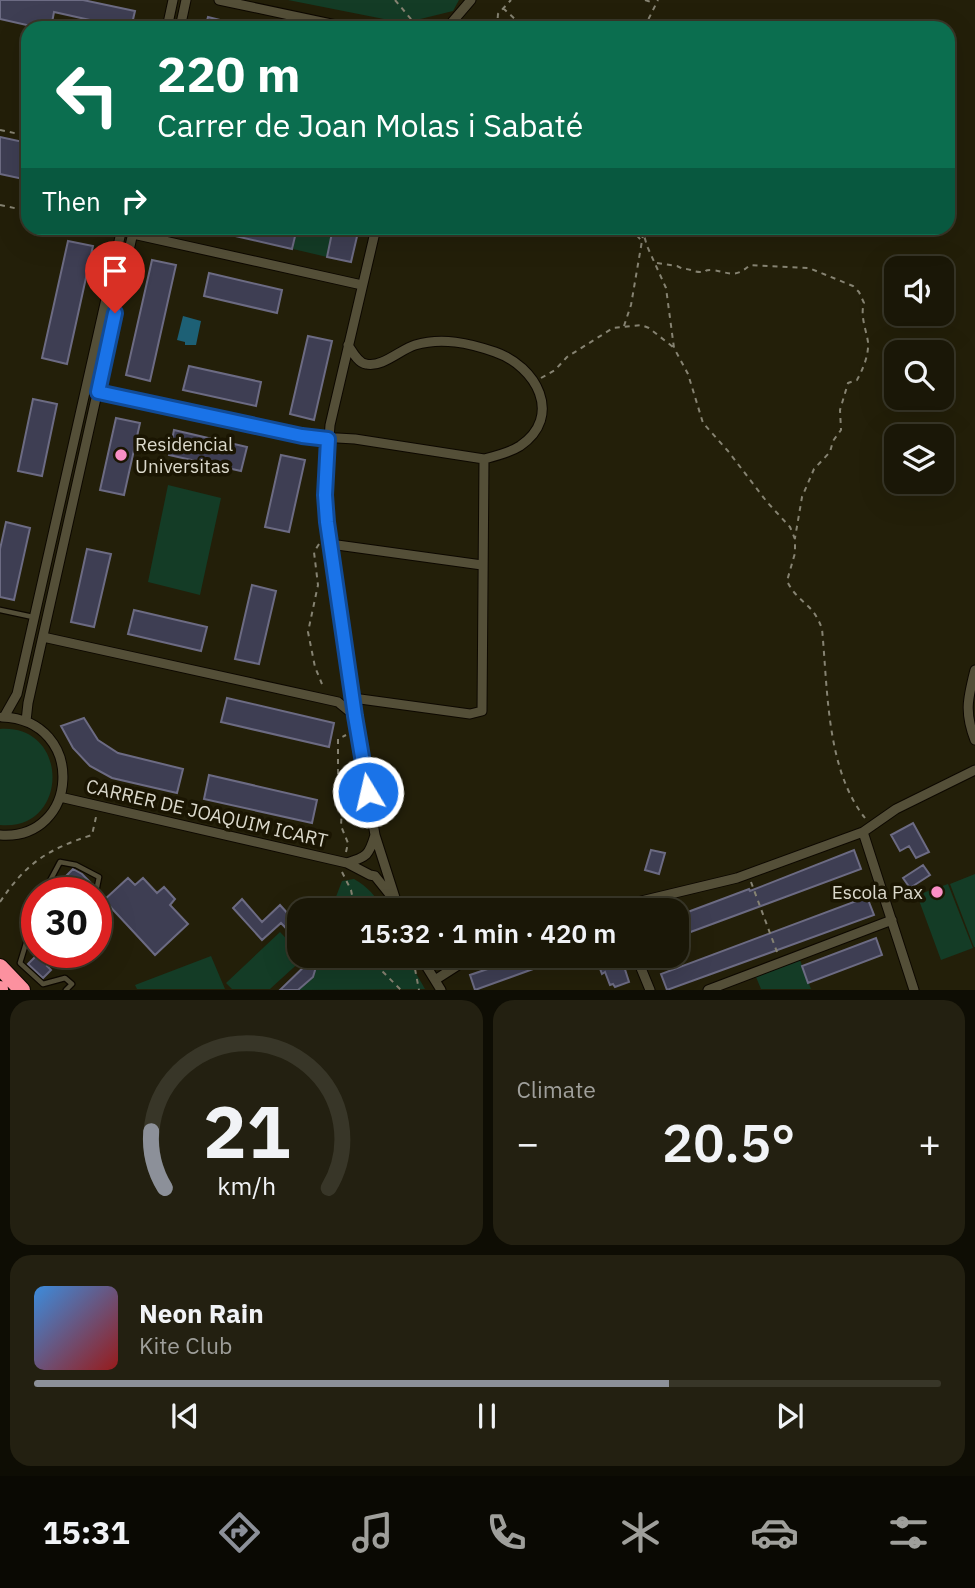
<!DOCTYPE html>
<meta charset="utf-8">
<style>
body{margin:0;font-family:"IBM Plex Sans",sans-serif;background:#232011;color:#f1f3f6;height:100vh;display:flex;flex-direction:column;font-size:26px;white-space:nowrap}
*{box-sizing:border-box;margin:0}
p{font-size:23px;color:#9f9f9b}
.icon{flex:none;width:38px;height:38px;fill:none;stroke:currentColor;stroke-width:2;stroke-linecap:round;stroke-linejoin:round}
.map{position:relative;height:990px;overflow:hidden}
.details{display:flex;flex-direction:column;gap:10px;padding:10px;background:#0e0d04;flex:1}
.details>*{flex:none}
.top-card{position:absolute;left:21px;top:21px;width:934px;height:214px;border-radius:21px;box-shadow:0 7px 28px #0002,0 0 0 2px #383628;background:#0b6e4f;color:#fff;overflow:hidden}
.fabs{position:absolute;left:884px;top:256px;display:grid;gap:14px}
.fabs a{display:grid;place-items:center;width:70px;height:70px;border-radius:14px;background:#1a1707;box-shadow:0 7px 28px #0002,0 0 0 2px #383628;font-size:35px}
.speed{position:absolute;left:21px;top:877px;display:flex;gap:14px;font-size:35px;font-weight:700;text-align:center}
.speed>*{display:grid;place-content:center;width:91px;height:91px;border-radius:50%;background:#1a1707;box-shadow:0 7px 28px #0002,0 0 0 2px #383628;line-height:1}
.speed .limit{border:10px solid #d22;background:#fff;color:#111}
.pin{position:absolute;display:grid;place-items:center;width:60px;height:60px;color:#fff;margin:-72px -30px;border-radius:50% 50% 50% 0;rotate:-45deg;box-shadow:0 0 7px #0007}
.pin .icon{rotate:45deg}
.me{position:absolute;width:77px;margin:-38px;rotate:351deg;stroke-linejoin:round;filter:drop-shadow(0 0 5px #0008)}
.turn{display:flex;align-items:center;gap:24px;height:147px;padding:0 21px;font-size:32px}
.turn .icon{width:91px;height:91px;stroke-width:2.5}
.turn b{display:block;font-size:49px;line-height:60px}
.then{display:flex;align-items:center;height:66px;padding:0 21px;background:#0003;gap:14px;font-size:26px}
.big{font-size:52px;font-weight:600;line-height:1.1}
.details .tile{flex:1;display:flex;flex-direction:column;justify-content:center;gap:10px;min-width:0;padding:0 24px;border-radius:21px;background:#232011}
.details .dial{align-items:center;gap:0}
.dial svg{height:182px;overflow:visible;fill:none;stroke:#383628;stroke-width:7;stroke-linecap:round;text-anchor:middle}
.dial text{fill:#f1f3f6;stroke:none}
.song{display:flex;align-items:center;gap:21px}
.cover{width:84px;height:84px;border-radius:10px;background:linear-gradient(135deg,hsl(210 70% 55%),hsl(0 70% 35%))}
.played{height:7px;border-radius:4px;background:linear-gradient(90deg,#8c9099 70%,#383628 70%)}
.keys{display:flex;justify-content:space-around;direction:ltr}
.heat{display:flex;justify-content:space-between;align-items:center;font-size:38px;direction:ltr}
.details .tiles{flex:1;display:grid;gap:10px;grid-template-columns:1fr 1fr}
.tile:last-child{grid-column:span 2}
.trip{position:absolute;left:287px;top:898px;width:402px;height:70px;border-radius:21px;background:#1a1707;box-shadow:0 7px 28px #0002,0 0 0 2px #383628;font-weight:600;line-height:70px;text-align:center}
.dock{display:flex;height:112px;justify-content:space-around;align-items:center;background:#0a0903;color:#9f9f9b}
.dock .icon{width:49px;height:49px}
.dock .active{color:#8c9099}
.dock b{font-size:32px;color:#f1f3f6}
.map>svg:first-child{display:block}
.green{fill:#143c26}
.water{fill:#1d6075}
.building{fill:#3e3e53;stroke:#6c6b83;stroke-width:2}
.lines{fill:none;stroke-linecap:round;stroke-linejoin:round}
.lane-casing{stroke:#0d0800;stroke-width:7}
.street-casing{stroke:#0d0800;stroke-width:11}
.highway-casing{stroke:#0d0800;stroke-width:18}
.path{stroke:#868372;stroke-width:2;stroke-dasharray:5 5;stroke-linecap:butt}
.lane{stroke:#544f38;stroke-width:4.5}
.street{stroke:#544f38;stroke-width:9}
.highway{stroke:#fc919f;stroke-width:16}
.route-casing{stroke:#114b97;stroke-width:18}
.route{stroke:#1a73e8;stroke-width:12}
.poi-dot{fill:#fa8fc6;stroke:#1a1502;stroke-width:2.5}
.labels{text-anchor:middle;stroke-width:7;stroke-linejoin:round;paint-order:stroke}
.poi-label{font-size:19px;fill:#dbd9cc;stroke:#1a1502;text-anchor:start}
.street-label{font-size:19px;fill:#dbd9cc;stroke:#1a1502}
</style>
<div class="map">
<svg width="975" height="990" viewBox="0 0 975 990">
<rect width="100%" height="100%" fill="#231f09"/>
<path class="green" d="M288,0H459L453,11L404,23Z
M297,228H333L327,257L293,249Z
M168,485L221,498L200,595L148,582Z
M0,729C71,724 69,832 0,825Z
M975,874V947H974L950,884Z
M354,879C368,887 376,896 383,910H331L342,881Z
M948,884L973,948L941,960L917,895Z
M280,932L299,952V956L304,958L270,989H232L226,983Z
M211,956L225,989H137L135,985Z
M319,956H406L425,989L298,990L313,977Z
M800,960L811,989H761L756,977Z"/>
<path class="water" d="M183,316L201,321L196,345H185V342L177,340Z"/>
<path class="building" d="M0,0H83L135,11L131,28H107L108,24L54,12L51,28H40L0,19Z
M208,17L240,25L239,28H205Z
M0,137L28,143V180L0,174Z
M213,228H297L292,249L213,231Z
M333,228H359L351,262L327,257Z
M68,241L93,246L67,364L42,358Z
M152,260L176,265L150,381L126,375Z
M209,273L282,290L277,313L204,296Z
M308,336L332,341L314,420L290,414Z
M189,366L261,382L256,406L183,390Z
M33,399L57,404L42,476L18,471Z
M116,418L140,423L124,495L100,490Z
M174,430L247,447L241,471L169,455Z
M281,455L305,460L289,532L265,527Z
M6,522L30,528L14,600L0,597V549Z
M87,549L111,554L94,627L71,622Z
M252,585L276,591L259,664L235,659Z
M134,610L207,627L201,651L128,634Z
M227,698L334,723L329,747L221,722Z
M84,718L98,740L118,753L183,769L177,793L112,778L90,766L73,748L61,726Z
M209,775L317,800L312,823L204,799Z
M913,823L929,852L916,858L909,846L900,851L891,835Z
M651,850L665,853L659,874L645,870Z
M854,850L861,869L677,937V916L749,889L750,891Z
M923,865L930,875L910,888L903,878Z
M73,869L82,874L90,882L78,892H59L71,881L66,876Z
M128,878L135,885L143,878L157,893L164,887L175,899L170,905L188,924L155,955L104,900Z
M867,897L874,915L667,990L661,974Z
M242,899L262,922L280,905L299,926V942L281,923L262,940L233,908Z
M876,938L882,955L808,983L802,966Z
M40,952H62L47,966L51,970L43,978L28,964Z
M526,956H569L475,990L470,975Z
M621,957L629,982L615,987L613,984L610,985L605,972L602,974L599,966Z
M310,961L316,967L313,977L298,990H280Z"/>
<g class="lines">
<defs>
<path id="lane" d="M0,610L33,617
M44,892L60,862L76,865L99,877L96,892
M37,907L20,963L43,984L65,978L72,984L66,990"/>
<path id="street" d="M219,0L350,28
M167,28L173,0
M180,28L186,0
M447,28L471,0
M376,228L330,425L325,495L355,716L375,835L399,910
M133,234L362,285
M348,345C352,351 358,363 366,364C382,368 401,349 415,345C442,337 469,343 495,352C536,366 564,416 520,446C509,453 496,456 484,459L482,711L470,714L353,698
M98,392L302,436L355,439L484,459
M330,544L482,565
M43,637L338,702L355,716
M975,670C968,698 964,712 975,740
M4,717L17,694L122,228
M26,721L28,703L134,228
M60,797L347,863L370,875L375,876L391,896
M863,832L896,809L975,770
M0,835C80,841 87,720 2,717
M347,863C367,857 369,855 375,835
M604,910L737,878L863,832L914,990
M420,956L441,990
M636,956L650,990
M435,980L463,962L480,956
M708,990L892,920"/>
<path id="highway" d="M0,967L22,990
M0,989V990"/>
</defs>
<use href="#lane" class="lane-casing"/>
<use href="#street" class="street-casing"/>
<use href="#highway" class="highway-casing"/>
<path class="path" d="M395,0L416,25
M645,0L654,3
M503,8L516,20L519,28
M497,28L498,14L511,0
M644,28L658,0
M0,130L28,136
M25,134L28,122
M0,205L28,211
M101,228L110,230
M630,228L641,240
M642,228L647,246L666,288L674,348L688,374L703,423L728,451L767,502L790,527L795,539V553L787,581C798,604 813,602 822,629C828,690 826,769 865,818
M34,235L35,228
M657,263L677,266L683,269C689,268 693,272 700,272C709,272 702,270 711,270C727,271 734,280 750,265L809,268L853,286L859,292L864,303C860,316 866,329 868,342C869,355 863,369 857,380L848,383L840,410L841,430L833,441L830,452L814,469L802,497L795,538
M624,326L631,305L643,235
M541,378L555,370L567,357L613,328L641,325L649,328L673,347
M319,544L314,552L318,585L308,632L315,667L322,684
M346,852L348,843L341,826L342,807L338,787V739L346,735
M342,872L351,890L355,910
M751,882L777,952
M0,902C26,863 48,849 92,835L96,817
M370,956L379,968L401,990
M415,969L419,990"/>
<use href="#lane" class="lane"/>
<use href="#street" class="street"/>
<use href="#highway" class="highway"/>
</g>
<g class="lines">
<defs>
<path id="route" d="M115,313L98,392L302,436L328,439L325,495L327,522L355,716L368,792"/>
</defs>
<use href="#route" class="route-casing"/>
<use href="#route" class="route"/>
</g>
<g class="poi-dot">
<circle cx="121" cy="455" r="7"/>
<circle cx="937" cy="892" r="7"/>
</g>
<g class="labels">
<g class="poi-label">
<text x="135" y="451">Residencial<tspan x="135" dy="22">Universitas</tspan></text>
<text x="923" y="899" text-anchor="end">Escola Pax</text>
</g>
<g class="street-label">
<text transform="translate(207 813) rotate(13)" y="7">CARRER DE JOAQUIM ICART</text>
</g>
</g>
</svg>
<div class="fabs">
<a><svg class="icon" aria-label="sound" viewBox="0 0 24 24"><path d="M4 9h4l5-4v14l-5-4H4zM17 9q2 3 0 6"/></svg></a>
<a><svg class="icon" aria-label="search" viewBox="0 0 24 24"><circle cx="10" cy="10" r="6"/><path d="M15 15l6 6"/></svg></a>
<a><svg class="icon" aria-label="layers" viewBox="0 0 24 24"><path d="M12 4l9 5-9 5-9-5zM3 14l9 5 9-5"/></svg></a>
</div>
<div class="speed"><div class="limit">30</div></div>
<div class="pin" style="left:115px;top:313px;background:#d93025"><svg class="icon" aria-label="arrive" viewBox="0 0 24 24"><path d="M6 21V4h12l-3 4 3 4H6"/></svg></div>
<svg class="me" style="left:368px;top:792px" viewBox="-20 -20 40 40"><circle r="17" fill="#1a73e8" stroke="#fff" stroke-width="3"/><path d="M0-11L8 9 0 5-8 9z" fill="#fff"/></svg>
<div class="trip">15:32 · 1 min · 420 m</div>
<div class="top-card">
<div class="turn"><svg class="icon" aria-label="left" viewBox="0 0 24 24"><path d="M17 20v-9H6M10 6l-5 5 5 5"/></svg><div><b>220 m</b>Carrer de Joan Molas i Sabaté</div></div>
<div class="then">Then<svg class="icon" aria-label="right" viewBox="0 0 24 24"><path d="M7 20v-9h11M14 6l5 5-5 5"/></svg></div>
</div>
</div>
<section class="details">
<div class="tiles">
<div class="tile dial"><svg viewBox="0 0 100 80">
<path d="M14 69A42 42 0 1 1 86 69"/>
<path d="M14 69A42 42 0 0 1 8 44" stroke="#8c9099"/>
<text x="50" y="56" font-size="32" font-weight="700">21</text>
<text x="50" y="72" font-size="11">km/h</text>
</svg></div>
<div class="tile"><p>Climate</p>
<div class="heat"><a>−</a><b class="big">20.5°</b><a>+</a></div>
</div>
<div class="tile">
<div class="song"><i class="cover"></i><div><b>Neon Rain</b><p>Kite Club</p></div></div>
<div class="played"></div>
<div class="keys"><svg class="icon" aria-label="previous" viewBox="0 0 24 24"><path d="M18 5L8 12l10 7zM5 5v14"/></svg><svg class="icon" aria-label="pause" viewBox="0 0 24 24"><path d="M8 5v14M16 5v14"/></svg><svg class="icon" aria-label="next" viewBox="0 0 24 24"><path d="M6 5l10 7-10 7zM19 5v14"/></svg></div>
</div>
</div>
</section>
<nav class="dock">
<b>15:31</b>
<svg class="icon active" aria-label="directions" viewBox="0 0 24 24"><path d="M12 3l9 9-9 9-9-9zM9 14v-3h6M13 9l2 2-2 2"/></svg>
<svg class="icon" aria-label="music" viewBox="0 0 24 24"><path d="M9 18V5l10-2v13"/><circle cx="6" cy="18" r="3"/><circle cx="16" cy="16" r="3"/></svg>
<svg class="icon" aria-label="phone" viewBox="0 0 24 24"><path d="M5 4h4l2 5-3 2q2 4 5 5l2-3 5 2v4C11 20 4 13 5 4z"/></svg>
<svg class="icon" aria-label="climate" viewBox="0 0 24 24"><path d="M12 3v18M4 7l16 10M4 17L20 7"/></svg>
<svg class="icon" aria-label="car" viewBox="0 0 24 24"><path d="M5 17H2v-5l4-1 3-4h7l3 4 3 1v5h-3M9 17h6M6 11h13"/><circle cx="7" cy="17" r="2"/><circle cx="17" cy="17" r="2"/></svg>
<svg class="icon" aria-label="filters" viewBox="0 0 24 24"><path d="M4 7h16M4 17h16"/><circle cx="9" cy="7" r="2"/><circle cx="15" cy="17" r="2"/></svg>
</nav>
